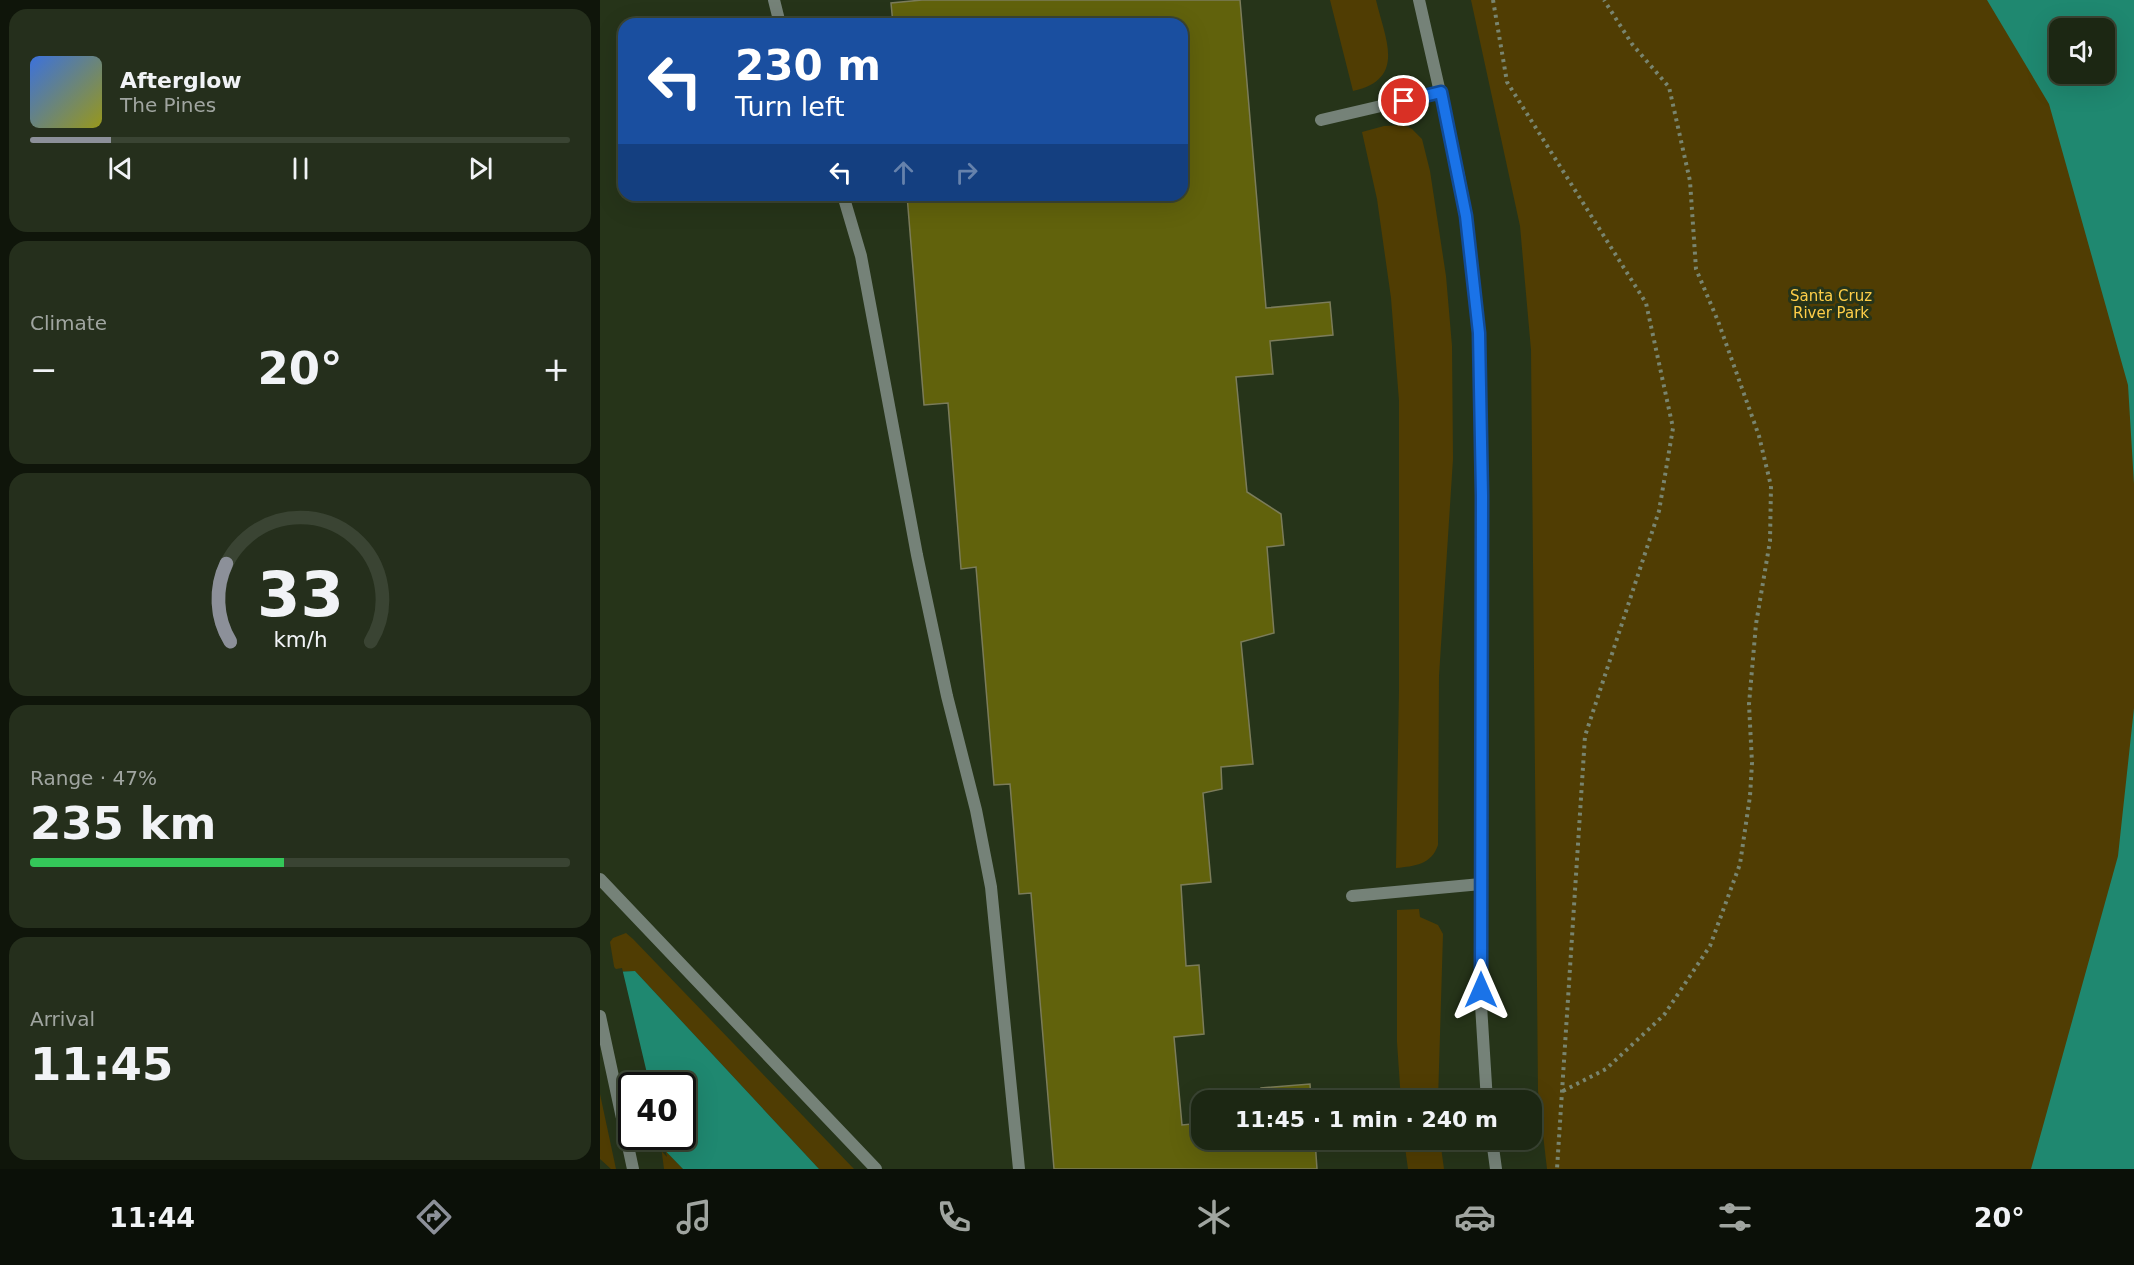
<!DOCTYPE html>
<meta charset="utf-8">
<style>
body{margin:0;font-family:"DejaVu Sans",sans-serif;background:#252f1c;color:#f1f3f6;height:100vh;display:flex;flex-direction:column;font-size:22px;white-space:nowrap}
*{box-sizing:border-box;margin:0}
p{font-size:20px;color:#a0a5a0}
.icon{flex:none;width:33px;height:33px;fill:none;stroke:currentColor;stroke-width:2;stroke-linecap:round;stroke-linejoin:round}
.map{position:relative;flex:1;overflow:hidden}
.panel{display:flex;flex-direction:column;gap:9px;padding:9px;background:#0f150a;width:600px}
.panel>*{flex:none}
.guide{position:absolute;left:18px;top:18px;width:570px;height:183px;border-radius:18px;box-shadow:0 6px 24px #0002,0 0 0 2px #3a4433;background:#1a4fa0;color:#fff;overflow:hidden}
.buttons{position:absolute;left:1449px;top:18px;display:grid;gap:12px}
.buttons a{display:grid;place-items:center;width:66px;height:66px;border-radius:12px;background:#1c2713;box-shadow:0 6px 24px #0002,0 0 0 2px #3a4433;font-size:30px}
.speed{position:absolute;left:18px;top:1072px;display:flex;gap:12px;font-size:30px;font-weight:700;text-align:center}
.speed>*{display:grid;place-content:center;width:78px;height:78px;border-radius:50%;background:#1c2713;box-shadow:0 6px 24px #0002,0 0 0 2px #3a4433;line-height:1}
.speed .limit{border:3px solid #111;border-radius:9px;background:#fff;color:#111}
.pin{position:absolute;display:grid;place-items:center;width:51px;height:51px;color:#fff;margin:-26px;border:3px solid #fff;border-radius:50%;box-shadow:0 2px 6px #0007}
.me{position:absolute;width:66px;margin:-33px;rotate:0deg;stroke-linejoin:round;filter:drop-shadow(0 0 4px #0008)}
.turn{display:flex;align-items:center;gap:21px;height:126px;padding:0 18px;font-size:27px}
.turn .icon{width:78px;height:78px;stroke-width:2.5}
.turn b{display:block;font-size:42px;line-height:51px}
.lanes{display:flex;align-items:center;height:57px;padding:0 18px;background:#0003;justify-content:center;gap:30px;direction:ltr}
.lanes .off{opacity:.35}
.big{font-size:45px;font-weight:800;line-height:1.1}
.panel .tile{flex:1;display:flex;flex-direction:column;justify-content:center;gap:9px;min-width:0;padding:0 21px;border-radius:18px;background:#252f1c}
.panel .dial{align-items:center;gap:0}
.dial svg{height:156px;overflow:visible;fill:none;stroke:#3a4433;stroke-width:7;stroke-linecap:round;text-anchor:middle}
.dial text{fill:#f1f3f6;stroke:none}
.song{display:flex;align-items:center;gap:18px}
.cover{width:72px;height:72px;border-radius:9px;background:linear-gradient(135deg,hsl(220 70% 55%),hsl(60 70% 35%))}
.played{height:6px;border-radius:3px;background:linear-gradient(90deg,#8c9099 15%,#3a4433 15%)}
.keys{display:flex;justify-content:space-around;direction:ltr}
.heat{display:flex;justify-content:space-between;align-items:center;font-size:33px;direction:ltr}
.charge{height:9px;border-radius:4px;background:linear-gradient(90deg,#34c759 47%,#3a4433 0)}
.trip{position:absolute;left:591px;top:1090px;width:351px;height:60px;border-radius:18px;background:#1c2713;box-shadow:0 6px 24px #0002,0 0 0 2px #3a4433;font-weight:800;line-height:60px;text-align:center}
.tabs{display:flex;height:96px;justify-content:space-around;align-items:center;background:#0b1008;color:#a0a5a0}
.tabs .icon{width:42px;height:42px}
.tabs .selected{color:#8c9099}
.tabs b{font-size:27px;color:#f1f3f6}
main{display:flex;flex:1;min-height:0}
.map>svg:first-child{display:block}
.green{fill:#503d03;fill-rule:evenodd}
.water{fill:#1f8870;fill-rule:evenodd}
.pier{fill:#263419}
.building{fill:#61620c;stroke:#7b7c5a;stroke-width:1.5}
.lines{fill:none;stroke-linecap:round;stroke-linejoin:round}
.path{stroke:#79856f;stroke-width:4;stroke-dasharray:3 4.5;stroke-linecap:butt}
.service{stroke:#758278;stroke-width:12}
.tertiary{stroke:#758278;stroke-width:12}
.route-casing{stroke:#114b97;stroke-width:15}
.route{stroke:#1a73e8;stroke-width:10}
.labels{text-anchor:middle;stroke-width:6;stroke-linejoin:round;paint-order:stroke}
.park-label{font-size:15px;fill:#fece48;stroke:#263419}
</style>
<main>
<section class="panel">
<div class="tile">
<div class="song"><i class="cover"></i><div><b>Afterglow</b><p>The Pines</p></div></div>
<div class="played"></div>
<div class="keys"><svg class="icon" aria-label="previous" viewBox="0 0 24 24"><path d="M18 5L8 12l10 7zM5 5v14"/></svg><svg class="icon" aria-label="pause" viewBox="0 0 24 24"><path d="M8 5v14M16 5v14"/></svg><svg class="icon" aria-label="next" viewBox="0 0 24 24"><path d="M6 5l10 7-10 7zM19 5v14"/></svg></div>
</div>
<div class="tile"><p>Climate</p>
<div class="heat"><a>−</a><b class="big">20°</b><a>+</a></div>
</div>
<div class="tile dial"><svg viewBox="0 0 100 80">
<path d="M14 69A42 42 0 1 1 86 69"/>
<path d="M14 69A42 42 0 0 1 12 29" stroke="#8c9099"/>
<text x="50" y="56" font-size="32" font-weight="700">33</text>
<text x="50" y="72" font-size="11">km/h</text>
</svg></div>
<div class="tile"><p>Range · 47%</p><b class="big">235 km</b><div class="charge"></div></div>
<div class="tile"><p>Arrival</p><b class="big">11:45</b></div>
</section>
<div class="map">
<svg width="1534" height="1169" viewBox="0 0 1534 1169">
<rect width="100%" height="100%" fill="#263419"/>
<path class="green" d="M730,0H776C785,39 807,79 753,91Z
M871,0H1534V1169H947L938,1091L931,350L920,226ZM1460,28H1504V74H1460Z
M804,125L812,129L822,139L830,171L846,276L852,346L853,459L839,676L838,845C831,865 815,866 796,868L799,690V401L791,298L777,199L762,132L784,126Z
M819,909L820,917L838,925L843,934L838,1101H801L797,1042V910Z
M26,933L33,939L254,1169H219L35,971L15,972L10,942L13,938Z
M0,1094L16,1169H11L0,1159Z
M804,1140H840L844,1169H808Z
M61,1146L83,1169H64Z"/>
<path class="water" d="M1387,0H1534V484L1528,385L1449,104ZM1460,28H1504V74H1460Z
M1534,708V1169H1431L1518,856Z
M0,956L15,972L35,971L219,1169H83L52,1137H82V1086H32Z"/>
<path class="pier" d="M0,953L16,969L22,968L50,1086H32L31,1118L0,1087Z
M49,1137H62L67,1157L50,1139Z"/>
<path class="building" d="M322,0H640L666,308L730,302L733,335L670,341L673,374L636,377L647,492L681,514L684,545L667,547L674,633L641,642L653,764L621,767L622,789L603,793L611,882L581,885L586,966L599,965L604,1034L574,1037L582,1125L602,1123V1140H715L717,1169H454L431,893L419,894L410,784L394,785L376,567L361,569L348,403L324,405L307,195H582V24H293L291,3Z
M710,1084L711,1101H662L661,1088Z"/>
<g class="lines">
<path class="path" d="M893,0L907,82L1046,303L1073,428L1059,511L985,736L957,1169
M963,1091L1006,1069L1064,1015L1110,946L1140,864L1150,796L1152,763L1149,704L1156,624L1170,541L1171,486L1159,436L1118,321L1096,269L1090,181L1069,87L1032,44L1004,0"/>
<path class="service" d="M174,0L180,24
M721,120L841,92
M243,195L261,256L317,555L347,696L376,810L391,887L419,1169
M0,879L276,1169
M752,896L881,884
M0,1016L33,1169"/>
<path class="tertiary" d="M819,0L859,176L871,254L879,333L882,496L881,1005L887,1101
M892,1140L896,1169"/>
</g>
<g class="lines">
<defs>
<path id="route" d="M804,101L841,92L866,216L879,333L882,496L881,990"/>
</defs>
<use href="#route" class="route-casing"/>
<use href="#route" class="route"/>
</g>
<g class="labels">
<g class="park-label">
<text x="1231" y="301">Santa Cruz<tspan x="1231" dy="17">River Park</tspan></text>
</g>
</g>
</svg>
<div class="buttons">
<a><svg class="icon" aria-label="sound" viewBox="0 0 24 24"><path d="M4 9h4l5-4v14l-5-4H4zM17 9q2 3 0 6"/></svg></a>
</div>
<div class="speed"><div class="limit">40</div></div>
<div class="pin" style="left:804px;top:101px;background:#d93025"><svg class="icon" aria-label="arrive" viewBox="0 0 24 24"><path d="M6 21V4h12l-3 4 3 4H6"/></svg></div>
<svg class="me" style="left:881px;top:990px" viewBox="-20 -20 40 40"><path d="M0-17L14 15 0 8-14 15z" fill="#1a73e8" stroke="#fff" stroke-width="4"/></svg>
<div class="trip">11:45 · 1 min · 240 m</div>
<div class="guide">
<div class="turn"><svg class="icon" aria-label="left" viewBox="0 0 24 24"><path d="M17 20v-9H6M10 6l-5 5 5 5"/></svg><div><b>230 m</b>Turn left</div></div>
<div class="lanes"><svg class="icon" aria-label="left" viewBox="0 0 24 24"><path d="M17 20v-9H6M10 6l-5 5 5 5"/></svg><svg class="icon off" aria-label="ahead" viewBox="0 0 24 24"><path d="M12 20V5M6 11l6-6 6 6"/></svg><svg class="icon off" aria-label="right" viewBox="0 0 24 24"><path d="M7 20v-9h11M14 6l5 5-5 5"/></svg></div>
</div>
</div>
</main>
<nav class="tabs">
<b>11:44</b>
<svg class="icon selected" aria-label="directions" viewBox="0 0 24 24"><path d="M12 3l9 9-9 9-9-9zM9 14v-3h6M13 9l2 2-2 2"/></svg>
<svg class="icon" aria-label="music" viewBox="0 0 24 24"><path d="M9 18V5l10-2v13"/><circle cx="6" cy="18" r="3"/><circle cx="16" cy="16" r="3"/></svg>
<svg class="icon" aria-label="phone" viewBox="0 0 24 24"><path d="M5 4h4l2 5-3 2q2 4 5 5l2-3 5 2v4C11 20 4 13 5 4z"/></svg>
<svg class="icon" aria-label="climate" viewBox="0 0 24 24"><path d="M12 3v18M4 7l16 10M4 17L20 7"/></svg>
<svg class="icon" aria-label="car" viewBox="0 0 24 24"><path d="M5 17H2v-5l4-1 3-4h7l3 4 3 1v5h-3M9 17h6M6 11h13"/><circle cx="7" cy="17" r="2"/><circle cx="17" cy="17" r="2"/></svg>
<svg class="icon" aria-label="filters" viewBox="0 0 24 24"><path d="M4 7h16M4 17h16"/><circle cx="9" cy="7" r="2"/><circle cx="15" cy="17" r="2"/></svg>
<b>20°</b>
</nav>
